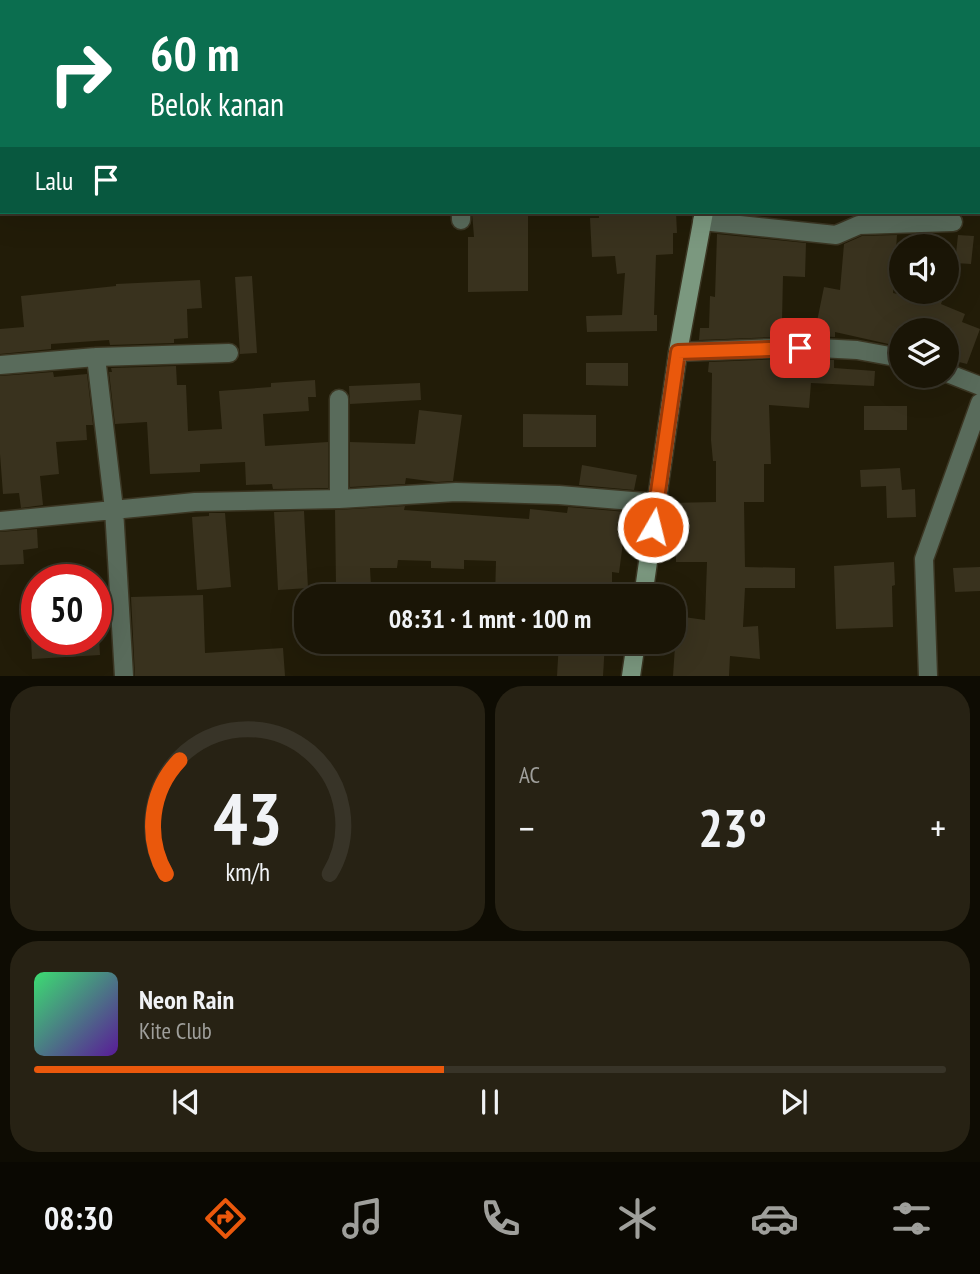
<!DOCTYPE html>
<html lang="id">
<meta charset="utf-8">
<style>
body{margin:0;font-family:"PT Sans Narrow",sans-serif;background:#272214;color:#f1f3f6;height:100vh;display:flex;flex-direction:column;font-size:26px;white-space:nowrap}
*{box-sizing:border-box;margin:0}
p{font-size:23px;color:#9f9f9b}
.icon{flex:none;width:38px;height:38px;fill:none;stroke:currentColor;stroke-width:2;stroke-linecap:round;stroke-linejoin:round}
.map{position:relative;height:676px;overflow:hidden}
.sheet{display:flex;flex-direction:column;gap:10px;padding:10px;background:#0e0c03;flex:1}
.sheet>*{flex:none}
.guide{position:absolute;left:0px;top:0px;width:980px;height:214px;box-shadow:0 7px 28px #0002,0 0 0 2px #383428;background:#0b6e4f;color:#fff;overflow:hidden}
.controls{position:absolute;left:889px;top:234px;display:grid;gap:14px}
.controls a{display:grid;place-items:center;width:70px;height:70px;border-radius:50%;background:#1a1506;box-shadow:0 7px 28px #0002,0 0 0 2px #383428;font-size:35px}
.speed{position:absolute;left:21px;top:564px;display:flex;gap:14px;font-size:35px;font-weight:700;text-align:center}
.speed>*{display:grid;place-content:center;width:91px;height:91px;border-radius:50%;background:#1a1506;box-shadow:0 7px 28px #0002,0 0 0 2px #383428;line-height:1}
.speed .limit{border:10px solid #d22;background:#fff;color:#111}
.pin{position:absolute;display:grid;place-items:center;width:60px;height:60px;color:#fff;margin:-30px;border-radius:14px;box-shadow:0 4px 10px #0006}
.me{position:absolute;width:77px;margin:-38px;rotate:8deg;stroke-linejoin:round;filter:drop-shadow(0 0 5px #0008)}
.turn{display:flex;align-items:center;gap:24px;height:147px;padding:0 35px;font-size:32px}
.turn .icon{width:91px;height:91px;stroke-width:2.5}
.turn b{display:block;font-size:49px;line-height:60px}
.then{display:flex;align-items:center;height:66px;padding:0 35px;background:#0003;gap:14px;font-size:26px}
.big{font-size:52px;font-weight:800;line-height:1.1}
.sheet .tile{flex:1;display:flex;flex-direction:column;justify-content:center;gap:10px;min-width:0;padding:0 24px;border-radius:28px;background:#272214}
.sheet .dial{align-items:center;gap:0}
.dial svg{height:182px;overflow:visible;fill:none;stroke:#383428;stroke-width:7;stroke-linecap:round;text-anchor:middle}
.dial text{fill:#f1f3f6;stroke:none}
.song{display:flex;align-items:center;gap:21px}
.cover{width:84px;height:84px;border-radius:10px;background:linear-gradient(135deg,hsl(140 70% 55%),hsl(270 70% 35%))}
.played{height:7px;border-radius:4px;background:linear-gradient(90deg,#ea580c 45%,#383428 45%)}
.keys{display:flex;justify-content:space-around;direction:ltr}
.heat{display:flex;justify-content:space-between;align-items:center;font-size:38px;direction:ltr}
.sheet .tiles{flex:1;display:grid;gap:10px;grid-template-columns:1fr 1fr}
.tile:last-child{grid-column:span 2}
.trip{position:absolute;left:294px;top:584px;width:392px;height:70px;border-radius:28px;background:#1a1506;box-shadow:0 7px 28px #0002,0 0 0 2px #383428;font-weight:800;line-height:70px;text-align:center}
.tabs{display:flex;height:112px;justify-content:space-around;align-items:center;background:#0a0802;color:#9f9f9b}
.tabs .icon{width:49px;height:49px}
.tabs .on{color:#ea580c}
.tabs b{font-size:32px;color:#f1f3f6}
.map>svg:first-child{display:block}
.building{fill:#39321e}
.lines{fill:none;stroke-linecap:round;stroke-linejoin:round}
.minor-casing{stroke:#3b3623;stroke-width:21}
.secondary-casing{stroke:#3b3623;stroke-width:21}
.minor{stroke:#596b5b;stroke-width:18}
.secondary{stroke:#7b987f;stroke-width:18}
.route-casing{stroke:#983908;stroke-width:18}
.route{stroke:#ea580c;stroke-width:12}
</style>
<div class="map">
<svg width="980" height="676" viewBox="0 0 980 676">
<rect width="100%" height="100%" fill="#221c08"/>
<path class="building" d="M472,212H528V291L468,292V237H474Z
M599,212H676L677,233H673V254L656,255L654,315H657V331L587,332L586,316L622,315L625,273L617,274L615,256L592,257L590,218H599Z
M723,212H768V216Z
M717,234L806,243L805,277L783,276L782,321H777L776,337L699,340L700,328H709L710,296L715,297Z
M897,235L893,293L923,300L928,292L943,298L941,304L965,314L962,322L980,329L967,364L947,359V331H896L893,345L835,332V337L814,336L824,287L840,290L844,244L862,236Z
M958,235L974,236L971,264L955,263Z
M252,276L257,353L240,354L235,277Z
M200,280L202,308L187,309L188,338L174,339V343L110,345L109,340L51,344V349L0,354V329L24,327L21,296L116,286V284Z
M779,359L834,360V368L875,371L874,386L811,383L809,408L769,405L771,464H764V502H744L745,567L795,568V588H745L743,627L758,626L760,659L730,656L729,676H673L677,616L705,620L707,562H676V529H668V503L716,502V461H713L711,440L712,373L708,372L709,362Z
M586,363H628V386L586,385Z
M176,366L177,385H186L188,431L222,429L219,391L271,387V383L315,380L316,397H308L309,411L263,414L265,446L328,442V488L273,489L272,484L246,485L245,462L200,464V472L150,474L147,422L115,424L109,372H112L111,368Z
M53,372L54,377L87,374L93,425H86L87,440L56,442L59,474L40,476L43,505L21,508L19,493L3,494L0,454V376Z
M420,383L421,400L350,404L349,386Z
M864,406H907V430H864Z
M419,410L462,415L453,481L436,482L406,478L405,484L350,487V442L415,444Z
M523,414L596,415V447H523Z
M582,465L637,475L634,490L579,485Z
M900,468L902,490L915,489L916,517L887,518L886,486L861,487L860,470Z
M405,506L404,510L529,519L530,509L567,513L568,507L627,512L619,573L612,572V591H600V597H495L496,561L464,560V569L431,568V561L398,560L397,568H370L371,586H336L335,510Z
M304,511L308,588L278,590L274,512Z
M209,513H225L231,587L197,590L192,517L209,516Z
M37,529L38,548L23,550L24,564L0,565V532Z
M894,562L895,585L892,586L893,627L836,629L834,566Z
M980,567V591L955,592L953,568Z
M203,595L205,653L283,648L285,676H135L131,597Z
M31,639H99L100,655L32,659Z
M559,642H605L603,676H557Z"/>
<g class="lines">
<defs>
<path id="minor" d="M235,0L236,2
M381,0V2
M533,0V2
M978,154H980
M461,212V220
M702,221L836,235L859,225L953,222
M678,352L800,347L857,350L901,358
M96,357L114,509L124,676
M0,365L96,357L229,353
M947,373L980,386
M339,499V399
M0,521L195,502L339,499L456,492L559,495L657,503
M928,676L924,559L980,403"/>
<path id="secondary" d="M770,2L773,0
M643,597L678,352L704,212
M631,676L636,642"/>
</defs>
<use href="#minor" class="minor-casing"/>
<use href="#secondary" class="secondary-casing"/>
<use href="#minor" class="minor"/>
<use href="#secondary" class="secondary"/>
</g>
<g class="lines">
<defs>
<path id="route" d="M653,527L678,352L800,348"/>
</defs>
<use href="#route" class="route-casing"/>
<use href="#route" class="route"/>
</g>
</svg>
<div class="controls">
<a><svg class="icon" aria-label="sound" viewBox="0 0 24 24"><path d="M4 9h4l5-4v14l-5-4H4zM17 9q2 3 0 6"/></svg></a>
<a><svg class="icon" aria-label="layers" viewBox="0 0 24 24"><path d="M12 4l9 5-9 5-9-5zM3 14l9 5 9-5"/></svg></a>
</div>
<div class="speed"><div class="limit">50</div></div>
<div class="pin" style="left:800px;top:348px;background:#d93025"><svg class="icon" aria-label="arrive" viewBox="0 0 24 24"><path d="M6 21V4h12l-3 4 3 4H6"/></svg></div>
<svg class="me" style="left:653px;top:527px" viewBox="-20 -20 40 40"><circle r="17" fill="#ea580c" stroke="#fff" stroke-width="3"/><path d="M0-11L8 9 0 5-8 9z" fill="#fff"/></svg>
<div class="trip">08:31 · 1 mnt · 100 m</div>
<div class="guide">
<div class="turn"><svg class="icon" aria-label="right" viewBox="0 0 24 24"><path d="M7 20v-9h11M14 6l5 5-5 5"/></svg><div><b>60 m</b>Belok kanan</div></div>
<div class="then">Lalu<svg class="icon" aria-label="arrive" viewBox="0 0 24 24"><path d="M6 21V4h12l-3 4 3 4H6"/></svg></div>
</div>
</div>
<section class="sheet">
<div class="tiles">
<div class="tile dial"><svg viewBox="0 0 100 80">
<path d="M14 69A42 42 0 1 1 86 69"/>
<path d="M14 69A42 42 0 0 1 20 19" stroke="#ea580c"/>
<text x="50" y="56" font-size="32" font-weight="700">43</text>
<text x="50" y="72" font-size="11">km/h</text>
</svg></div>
<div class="tile"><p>AC</p>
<div class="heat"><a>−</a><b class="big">23°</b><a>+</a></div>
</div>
<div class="tile">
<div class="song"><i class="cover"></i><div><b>Neon Rain</b><p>Kite Club</p></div></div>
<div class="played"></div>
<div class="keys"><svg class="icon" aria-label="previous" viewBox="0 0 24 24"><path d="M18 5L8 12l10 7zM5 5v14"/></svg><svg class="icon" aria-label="pause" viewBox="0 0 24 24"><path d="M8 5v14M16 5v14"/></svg><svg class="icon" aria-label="next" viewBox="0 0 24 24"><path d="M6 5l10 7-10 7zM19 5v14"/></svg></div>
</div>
</div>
</section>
<nav class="tabs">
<b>08:30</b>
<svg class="icon on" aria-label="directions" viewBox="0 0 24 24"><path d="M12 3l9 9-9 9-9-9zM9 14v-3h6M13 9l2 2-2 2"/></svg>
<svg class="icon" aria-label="music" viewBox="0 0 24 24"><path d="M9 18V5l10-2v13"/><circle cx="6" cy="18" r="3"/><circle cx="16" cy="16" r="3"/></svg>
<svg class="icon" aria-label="phone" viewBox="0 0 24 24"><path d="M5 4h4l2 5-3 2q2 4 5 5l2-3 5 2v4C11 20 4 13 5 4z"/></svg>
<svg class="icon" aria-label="climate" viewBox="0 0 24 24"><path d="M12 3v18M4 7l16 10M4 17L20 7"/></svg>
<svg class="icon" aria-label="car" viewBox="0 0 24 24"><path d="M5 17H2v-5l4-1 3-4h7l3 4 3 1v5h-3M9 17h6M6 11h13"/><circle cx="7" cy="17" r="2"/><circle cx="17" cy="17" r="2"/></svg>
<svg class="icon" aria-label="filters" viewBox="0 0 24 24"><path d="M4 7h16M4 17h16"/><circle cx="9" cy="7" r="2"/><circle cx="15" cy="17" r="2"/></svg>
</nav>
